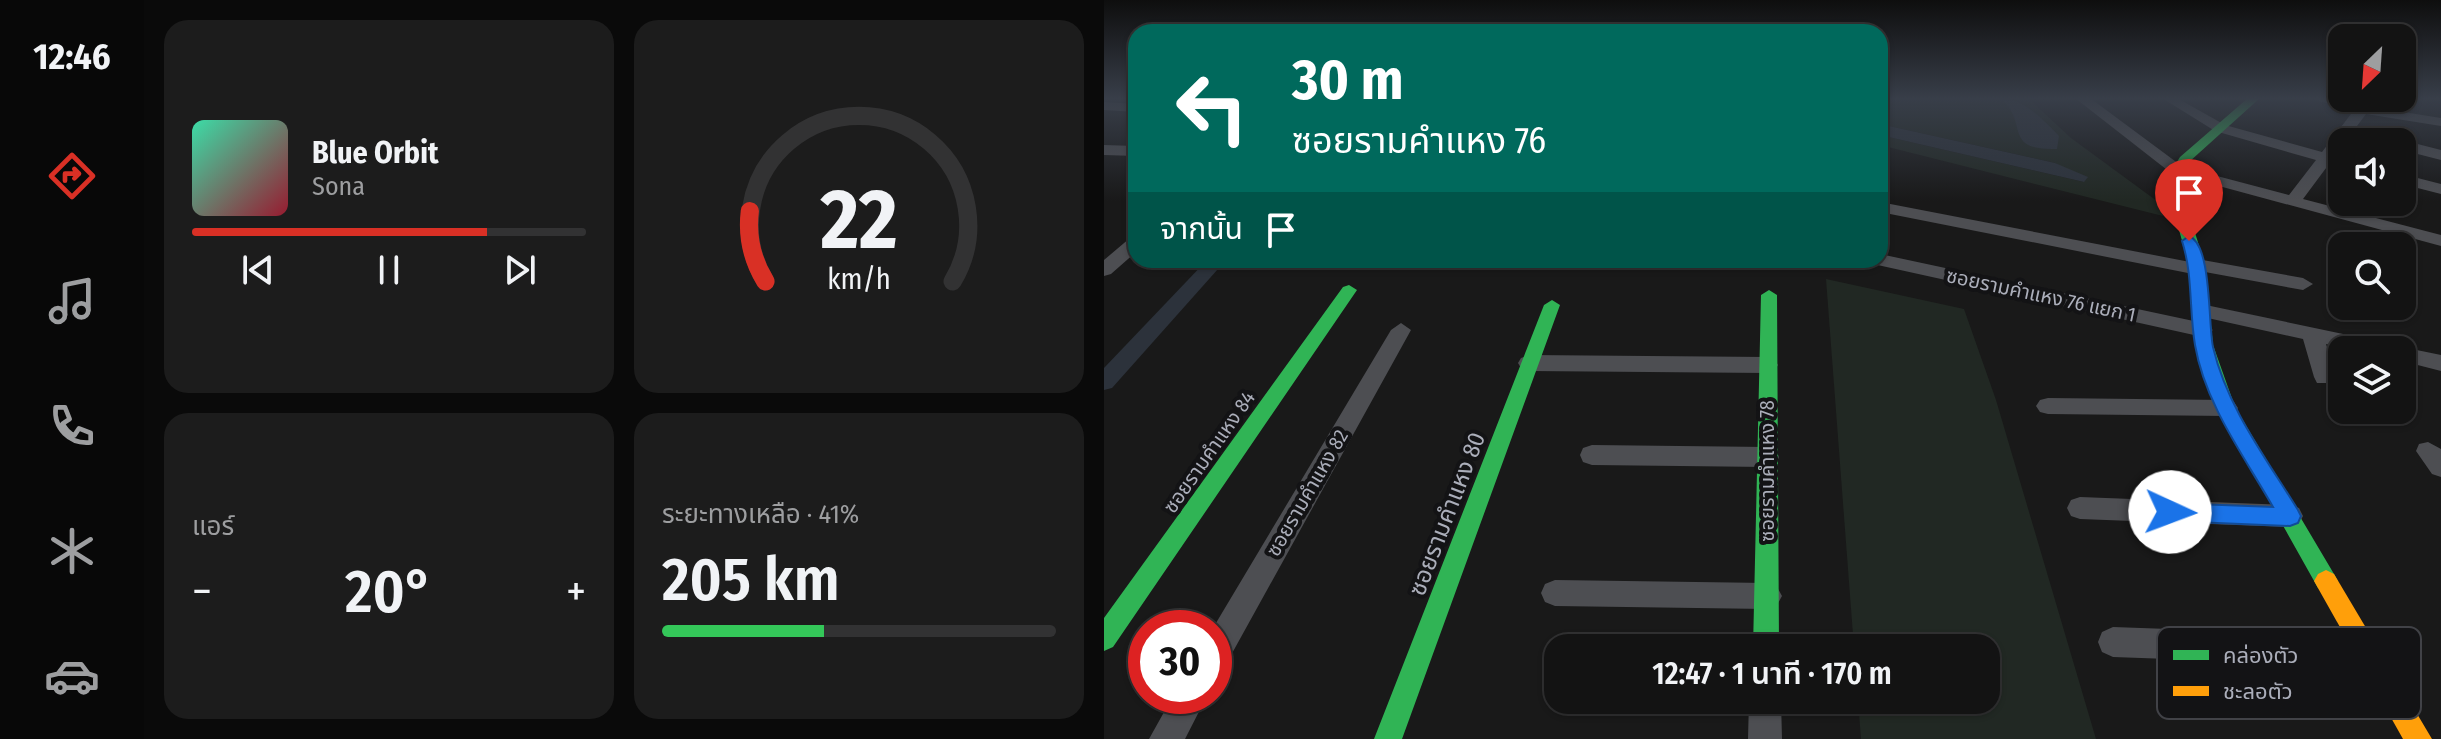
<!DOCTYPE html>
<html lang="th">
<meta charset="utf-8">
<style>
body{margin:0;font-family:"Fira Sans Condensed","Noto Sans Thai",sans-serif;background:#1c1c1c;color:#f1f3f6;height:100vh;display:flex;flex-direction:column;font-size:30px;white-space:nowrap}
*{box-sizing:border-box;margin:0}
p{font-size:26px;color:#9d9ea0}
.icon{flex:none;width:44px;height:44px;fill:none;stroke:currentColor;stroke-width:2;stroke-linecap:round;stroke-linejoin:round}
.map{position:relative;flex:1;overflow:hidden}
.sheet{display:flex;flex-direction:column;gap:20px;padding:20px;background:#0a0a0a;width:960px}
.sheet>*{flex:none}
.banner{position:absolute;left:24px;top:24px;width:760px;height:244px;border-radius:24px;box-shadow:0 2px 6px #0004,0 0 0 2px #323233;background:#00695c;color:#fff;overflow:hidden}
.needle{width:52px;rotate:205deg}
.buttons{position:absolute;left:1224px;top:24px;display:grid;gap:16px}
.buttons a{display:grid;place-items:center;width:88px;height:88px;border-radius:16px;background:#131313;box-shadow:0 2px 6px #0004,0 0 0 2px #323233;font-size:40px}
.speed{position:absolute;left:24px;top:610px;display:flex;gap:16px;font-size:40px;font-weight:700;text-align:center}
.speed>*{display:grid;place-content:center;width:104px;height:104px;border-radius:50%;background:#131313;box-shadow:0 2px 6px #0004,0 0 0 2px #323233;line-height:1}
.speed .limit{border:12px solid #d22;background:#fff;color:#111}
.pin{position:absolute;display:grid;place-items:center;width:68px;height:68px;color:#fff;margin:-82px -34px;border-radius:50% 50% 50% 0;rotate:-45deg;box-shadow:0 0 8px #0007}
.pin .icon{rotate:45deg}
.me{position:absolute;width:88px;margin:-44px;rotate:92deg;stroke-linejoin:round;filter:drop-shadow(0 0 6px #0008)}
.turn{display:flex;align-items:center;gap:28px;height:168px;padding:0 32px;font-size:36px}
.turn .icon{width:104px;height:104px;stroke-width:2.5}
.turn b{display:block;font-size:56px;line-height:68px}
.then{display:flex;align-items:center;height:76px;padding:0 32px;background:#0003;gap:16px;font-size:30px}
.big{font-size:60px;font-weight:600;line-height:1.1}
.sheet .card{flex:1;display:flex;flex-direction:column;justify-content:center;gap:12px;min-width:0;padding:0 28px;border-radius:24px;background:#1c1c1c}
.sheet .dial{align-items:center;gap:0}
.dial svg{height:208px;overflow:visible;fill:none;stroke:#323233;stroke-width:7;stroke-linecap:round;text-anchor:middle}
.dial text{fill:#f1f3f6;stroke:none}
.song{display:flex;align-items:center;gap:24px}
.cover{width:96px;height:96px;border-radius:12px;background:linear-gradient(135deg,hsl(160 70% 55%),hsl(350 70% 35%))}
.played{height:8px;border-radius:4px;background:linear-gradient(90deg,#d93025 75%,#323233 75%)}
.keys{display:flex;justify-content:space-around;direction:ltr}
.heat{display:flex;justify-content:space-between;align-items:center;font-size:44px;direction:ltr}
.charge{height:12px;border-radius:6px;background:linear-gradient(90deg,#34c759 41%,#323233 0)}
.sheet .tiles{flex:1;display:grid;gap:20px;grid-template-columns:repeat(2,1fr)}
.trip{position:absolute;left:440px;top:634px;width:456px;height:80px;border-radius:24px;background:#131313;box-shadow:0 2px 6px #0004,0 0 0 2px #323233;font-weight:600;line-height:80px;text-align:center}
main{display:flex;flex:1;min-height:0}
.menu{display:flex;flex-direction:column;width:144px;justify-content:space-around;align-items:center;background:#080808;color:#9d9ea0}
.menu .icon{width:56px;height:56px}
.menu .on{color:#d93025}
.menu b{font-size:36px;color:#f1f3f6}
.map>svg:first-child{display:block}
.green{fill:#212823}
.water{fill:#2c323b}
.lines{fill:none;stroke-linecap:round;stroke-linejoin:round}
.canal{fill:#2c323b;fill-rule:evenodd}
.street{fill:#4d4e52;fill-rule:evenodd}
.fast{fill:#30b455;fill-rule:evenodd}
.slow{fill:#ff9f0a;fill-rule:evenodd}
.route{fill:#1a73e8;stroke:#114b97;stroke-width:2}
.labels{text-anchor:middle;stroke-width:8;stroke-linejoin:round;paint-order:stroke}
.street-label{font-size:20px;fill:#abaeba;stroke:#131315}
.near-street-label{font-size:24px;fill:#abaeba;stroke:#131315}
.key{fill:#131315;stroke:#414247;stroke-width:2}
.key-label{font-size:22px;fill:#abaeba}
</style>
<main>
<nav class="menu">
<b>12:46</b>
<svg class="icon on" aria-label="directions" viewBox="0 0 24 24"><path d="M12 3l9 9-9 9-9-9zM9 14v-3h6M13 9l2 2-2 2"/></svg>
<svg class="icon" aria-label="music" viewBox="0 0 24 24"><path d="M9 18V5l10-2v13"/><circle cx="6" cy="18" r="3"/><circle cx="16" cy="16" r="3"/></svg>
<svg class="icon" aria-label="phone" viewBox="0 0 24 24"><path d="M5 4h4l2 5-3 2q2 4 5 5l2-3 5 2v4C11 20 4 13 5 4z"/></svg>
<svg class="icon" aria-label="climate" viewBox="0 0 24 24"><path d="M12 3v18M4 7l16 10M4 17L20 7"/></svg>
<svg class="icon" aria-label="car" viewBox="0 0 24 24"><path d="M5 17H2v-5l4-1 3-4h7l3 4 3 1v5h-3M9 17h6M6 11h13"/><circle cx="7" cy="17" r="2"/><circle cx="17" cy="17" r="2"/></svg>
</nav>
<section class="sheet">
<div class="tiles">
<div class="card">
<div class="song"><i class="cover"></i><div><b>Blue Orbit</b><p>Sona</p></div></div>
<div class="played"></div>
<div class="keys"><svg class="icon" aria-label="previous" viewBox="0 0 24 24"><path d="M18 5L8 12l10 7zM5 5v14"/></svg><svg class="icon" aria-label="pause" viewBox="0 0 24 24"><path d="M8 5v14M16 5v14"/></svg><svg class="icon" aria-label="next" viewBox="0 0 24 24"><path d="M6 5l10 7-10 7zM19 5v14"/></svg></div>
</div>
<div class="card dial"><svg viewBox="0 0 100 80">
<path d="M14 69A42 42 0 1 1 86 69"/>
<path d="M14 69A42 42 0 0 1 8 42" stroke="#d93025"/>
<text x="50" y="56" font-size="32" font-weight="700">22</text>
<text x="50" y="72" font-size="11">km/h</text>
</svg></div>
<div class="card"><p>แอร์</p>
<div class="heat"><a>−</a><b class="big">20°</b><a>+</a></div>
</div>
<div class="card"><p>ระยะทางเหลือ · 41%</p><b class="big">205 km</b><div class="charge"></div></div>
</div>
</section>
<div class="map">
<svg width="1337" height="739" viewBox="0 0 1337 739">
<rect width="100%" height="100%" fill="#191919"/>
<path class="green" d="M776,98H896L907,107L941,122L910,98H924L967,138L1057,204L1059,216L776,145V135L980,182L951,163L776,124Z
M722,279L860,309L892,400L992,739H757L754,700H882V648H750Z"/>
<path class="water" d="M896,98C920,98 939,120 955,136L953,149C897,151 926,122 896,98Z
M776,124L951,163L984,177L980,182L776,135Z"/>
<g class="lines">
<path class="canal" d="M103,260H122L8,388L0,390V368Z"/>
<path class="street" d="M971,98H986L1079,167L1185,195L1212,160L1111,131L1058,98H1073L1121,125L1218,152L1250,110L1215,101L1214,98H1234L1256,103L1260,98H1274L1268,107L1337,118V126L1262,114L1250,130L1288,139L1290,142H1264L1245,137L1238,142L1231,156L1238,158V168L1225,164L1199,199L1337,235V246L1067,173Z
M0,102L32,104V112L0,110Z
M1298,140L1337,150V160L1298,150V142H1293Z
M0,145L32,146V156L0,155Z
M1298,174L1337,184V194L1298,184Z
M776,202L1086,262L1093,259L1199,278L1209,284L1199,290L1101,272L1094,275L776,212Z
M32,237V252L7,274L0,276V260L26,238Z
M776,254L1099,323L1109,330L1099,337L769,264L767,260H776Z
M1097,304L1282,343L1292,348L1298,347L1337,355V371L1298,361V350H1249L1222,344L1232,377L1229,383H1213L1210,377L1199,339L1090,315L1087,310L1090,305Z
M297,323L307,330L121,666L110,670L109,628L287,330Z
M425,355L663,357L671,360L674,365L671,370L663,373L425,371L417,368L414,363L417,358Z
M944,398L1122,400L1130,402L1134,408L1130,414L1122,416L944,414L936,412L932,406L936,400Z
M1324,442L1337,449V477L1328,474L1312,451L1315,444Z
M488,445L663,447L672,450L675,457L672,464L663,467L488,465L479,462L476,455L479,448Z
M976,497L1186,505L1195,508L1199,516L1195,524L1186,527L976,519L967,516L963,508L967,500Z
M451,580L663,583L673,587L678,596L673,605L663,609L451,606L441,602L437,593L441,584Z
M1009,627L1263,636L1274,640L1278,651L1274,662L1263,666L1009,657L998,652L994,642L998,632Z
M69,696H103L81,739H45Z
M645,700H677L678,739H644Z"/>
<path class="fast" d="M1144,98H1156L1085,162L1075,181L1101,265L1109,345L1131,407L1230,574L1234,581L1230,588L1222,592L1214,588L1113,408L1091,345L1085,265L1061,181L1076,157Z
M245,285L253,290L9,647L0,651V618L239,287Z
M665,290L673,295L675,648H649L657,295Z
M448,300L456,305L298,739H270L440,305Z"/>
<path class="slow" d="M1222,570L1230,574L1328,739H1299L1210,581L1214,574Z"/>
</g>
<linearGradient id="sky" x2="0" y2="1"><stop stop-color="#0e0e0e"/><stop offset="0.49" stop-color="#383e49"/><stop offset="1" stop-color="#383e49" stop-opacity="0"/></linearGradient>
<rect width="1337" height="201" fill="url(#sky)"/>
<path class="route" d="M1085,236C1108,244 1104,324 1109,347C1123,407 1162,458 1194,510L1197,516L1194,523L1186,526L1066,521L1058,518L1055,512L1058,505L1066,503L1169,507C1140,456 1101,404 1091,345C1085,310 1089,275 1078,241Z"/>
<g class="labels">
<g class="street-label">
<text transform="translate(937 295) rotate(12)" y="7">ซอยรามคำแหง 76 แยก 1</text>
<text transform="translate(105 452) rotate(-55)" y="7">ซอยรามคำแหง 84</text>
<text transform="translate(663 471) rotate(-90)" y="7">ซอยรามคำแหง 78</text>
<text transform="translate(203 493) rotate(-60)" y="7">ซอยรามคำแหง 82</text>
</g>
<g class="near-street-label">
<text transform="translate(343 514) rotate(-69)" y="8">ซอยรามคำแหง 80</text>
</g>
</g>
<rect x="1053" y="627" width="264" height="92" rx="12" class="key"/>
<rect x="1069" y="650" width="36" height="10" fill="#30b455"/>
<rect x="1069" y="686" width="36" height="10" fill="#ff9f0a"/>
<g class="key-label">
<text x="1119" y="663">คล่องตัว</text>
<text x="1119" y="699">ชะลอตัว</text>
</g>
</svg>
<div class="buttons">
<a><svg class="needle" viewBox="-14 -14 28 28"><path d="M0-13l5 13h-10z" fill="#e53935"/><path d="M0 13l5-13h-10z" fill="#9d9ea0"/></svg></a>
<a><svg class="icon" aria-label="sound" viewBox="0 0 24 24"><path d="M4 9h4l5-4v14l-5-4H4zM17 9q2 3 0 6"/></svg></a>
<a><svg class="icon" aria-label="search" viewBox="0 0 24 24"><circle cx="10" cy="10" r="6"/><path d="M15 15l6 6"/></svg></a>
<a><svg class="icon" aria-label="layers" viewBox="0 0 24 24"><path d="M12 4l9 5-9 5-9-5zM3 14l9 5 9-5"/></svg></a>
</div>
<div class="speed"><div class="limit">30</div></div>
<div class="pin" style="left:1085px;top:241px;background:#d93025"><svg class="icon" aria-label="arrive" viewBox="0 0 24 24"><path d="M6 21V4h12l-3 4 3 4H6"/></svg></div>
<svg class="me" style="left:1066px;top:512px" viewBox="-20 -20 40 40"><circle r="19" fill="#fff"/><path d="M0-13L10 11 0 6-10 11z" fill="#1a73e8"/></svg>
<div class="trip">12:47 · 1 นาที · 170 m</div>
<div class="banner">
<div class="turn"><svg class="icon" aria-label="left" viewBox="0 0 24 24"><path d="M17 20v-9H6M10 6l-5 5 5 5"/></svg><div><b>30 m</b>ซอยรามคำแหง 76</div></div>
<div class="then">จากนั้น<svg class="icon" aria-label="arrive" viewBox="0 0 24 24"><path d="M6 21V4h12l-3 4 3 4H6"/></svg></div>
</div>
</div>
</main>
